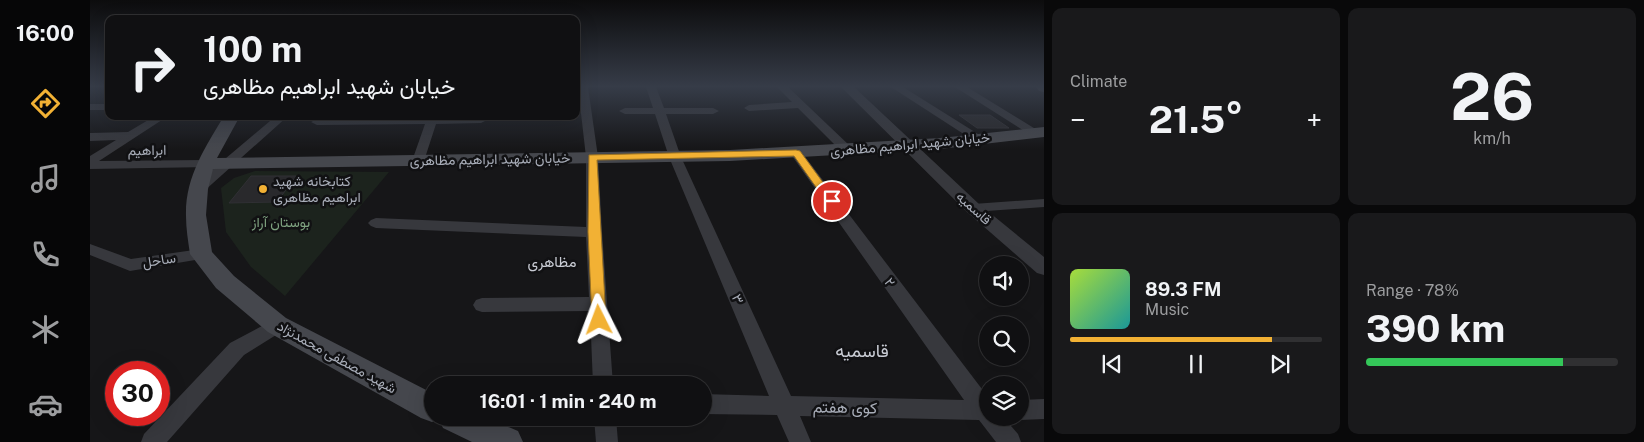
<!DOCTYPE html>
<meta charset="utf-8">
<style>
body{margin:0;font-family:"Public Sans",Vazirmatn,sans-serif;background:#19191b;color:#f1f3f6;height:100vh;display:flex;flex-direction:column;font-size:19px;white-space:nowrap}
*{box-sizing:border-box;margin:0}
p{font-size:16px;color:#9c9d9f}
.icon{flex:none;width:28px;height:28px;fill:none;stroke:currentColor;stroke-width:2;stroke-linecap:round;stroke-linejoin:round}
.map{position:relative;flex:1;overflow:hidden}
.drawer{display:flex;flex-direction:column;gap:8px;padding:8px;background:#09090a;width:600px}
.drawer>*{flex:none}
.hud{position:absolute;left:15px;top:15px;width:475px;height:105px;border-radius:10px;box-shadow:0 5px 20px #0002,0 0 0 1px #303032;background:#101012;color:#f1f3f6;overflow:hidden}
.buttons{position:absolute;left:889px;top:256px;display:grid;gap:10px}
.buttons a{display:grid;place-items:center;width:50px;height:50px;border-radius:50%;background:#101012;box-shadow:0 5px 20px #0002,0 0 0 1px #303032;font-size:25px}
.speed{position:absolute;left:15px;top:361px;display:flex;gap:10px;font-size:25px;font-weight:700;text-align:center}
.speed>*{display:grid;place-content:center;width:65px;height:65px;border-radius:50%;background:#101012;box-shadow:0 5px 20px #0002,0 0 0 1px #303032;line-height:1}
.speed .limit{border:8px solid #d22;background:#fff;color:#111}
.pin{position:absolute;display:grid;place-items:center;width:42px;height:42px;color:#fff;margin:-21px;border:2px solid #fff;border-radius:50%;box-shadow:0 1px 5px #0007}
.me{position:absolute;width:55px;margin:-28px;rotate:357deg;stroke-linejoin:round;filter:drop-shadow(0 0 4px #0008)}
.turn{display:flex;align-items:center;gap:18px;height:105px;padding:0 15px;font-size:22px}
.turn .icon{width:65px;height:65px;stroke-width:2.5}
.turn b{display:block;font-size:35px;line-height:42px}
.big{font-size:38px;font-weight:700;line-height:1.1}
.drawer .widget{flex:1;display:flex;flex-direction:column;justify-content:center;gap:8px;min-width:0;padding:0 18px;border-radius:10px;background:#19191b}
.drawer .dial{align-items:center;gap:0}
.dial b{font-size:65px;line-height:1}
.song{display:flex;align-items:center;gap:15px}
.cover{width:60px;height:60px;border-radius:8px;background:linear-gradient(135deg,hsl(80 70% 55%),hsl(180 70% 35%))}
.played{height:5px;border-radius:2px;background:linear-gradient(90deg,#f2b134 80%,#303032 80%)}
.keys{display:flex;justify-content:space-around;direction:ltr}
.heat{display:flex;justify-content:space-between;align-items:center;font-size:28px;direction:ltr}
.charge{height:8px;border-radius:4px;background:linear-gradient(90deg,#34c759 78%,#303032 0)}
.drawer .tiles{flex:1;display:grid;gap:8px;grid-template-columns:repeat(2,1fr)}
.trip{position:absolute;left:334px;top:376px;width:288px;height:50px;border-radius:25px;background:#101012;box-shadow:0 5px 20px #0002,0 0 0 1px #303032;font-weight:700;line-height:50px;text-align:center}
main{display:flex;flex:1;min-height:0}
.tab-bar{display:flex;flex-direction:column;width:90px;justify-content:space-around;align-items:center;background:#060607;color:#9c9d9f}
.tab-bar .icon{width:35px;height:35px}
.tab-bar .on{color:#f2b134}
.tab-bar b{font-size:22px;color:#f1f3f6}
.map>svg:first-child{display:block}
.green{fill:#1c231d}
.building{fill:#29292c;stroke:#303034}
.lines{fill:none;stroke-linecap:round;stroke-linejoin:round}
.minor{fill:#37383d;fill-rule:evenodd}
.tertiary{fill:#37383d;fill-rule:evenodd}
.secondary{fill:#45474d;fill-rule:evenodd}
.route{fill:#f2b134;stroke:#9d7322}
.poi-dot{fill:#f2b134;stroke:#111113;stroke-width:2}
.labels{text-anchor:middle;stroke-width:5;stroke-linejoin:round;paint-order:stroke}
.street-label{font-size:14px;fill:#a8adb8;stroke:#111113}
.poi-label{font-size:14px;fill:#a8adb8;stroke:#111113;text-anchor:start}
.park-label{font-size:14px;fill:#7fa381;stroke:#111113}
.neighbourhood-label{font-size:15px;fill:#c9ccd4;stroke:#111113}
.near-street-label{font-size:16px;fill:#a8adb8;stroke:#111113}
.near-neighbourhood-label{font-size:18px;fill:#c9ccd4;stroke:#111113}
</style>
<main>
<nav class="tab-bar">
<b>16:00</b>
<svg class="icon on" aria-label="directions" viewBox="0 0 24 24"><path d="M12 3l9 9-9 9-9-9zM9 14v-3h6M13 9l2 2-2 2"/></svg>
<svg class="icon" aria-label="music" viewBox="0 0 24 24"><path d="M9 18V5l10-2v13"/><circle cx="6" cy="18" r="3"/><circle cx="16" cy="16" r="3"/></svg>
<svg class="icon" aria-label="phone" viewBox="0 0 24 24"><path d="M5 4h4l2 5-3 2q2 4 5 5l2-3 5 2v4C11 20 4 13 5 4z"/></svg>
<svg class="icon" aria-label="climate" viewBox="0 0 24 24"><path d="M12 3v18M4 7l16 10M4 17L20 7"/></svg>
<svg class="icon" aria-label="car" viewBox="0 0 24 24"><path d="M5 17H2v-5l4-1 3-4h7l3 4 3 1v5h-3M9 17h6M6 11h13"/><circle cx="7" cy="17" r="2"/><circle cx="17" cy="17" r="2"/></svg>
</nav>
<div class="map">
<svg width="954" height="442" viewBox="0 0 954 442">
<rect width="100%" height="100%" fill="#161618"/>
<path class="green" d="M165,171L299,172L195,296L161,267L136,232L131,188L144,178Z"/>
<path class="building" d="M869,115H900L919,128H887Z
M161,176H206L187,202L139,203Z"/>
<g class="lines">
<path class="minor" d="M488,87H498L508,157L512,232L523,385H503L500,311L392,312L386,310L383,305L386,300L392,298L499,297L496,237L286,228L281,226L278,223L281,220L286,218L496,227V157Z
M556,87H566L574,108H623L629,111L623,114H576L591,157L701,396L874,400L700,153L706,149L710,150L898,397V418H914L928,434L931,442H906L889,420L710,416L721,442H699L687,415L612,414V394L679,396L579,157L565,114H535L529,111L535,108H563Z
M687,87H698L760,146L762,149L760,152H752L708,108L659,111L654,108L659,105L702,102Z
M801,87H813L896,139L890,143L886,142Z
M865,87H877L952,133L946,137L942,136Z
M0,104H19V110H0Z
M65,116H78L9,161L115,160L120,161L121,164L120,167L0,169V156L26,140L0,141V133L38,132Z
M186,116H198L113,192H103L101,189L103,186Z
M337,116L391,117L397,120L391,123L346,124L334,161L328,165L322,161L335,124L227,125L221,122L227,119Z
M954,199V207L883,212L878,211L876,208L878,205L883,204Z
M0,244L41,259L111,249L117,250L119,254L117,258L111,259L40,271L0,255Z
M187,318L194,320L196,325L194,330L154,355L77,442H51L54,434L140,343Z
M954,399V419L930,420L924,418H930V400Z
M504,418H526L528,442H506Z"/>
<path class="tertiary" d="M751,87H764L889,204L954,257V275L947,273L877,212Z"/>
<path class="secondary" d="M946,87H954V92L949,91Z
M134,116H150L127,158L640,150L850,138L954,127V137L850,149L640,161L123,169L118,189L116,215L122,252L144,276L196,318L342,393V418H397L428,431L433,442H382L353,428L349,419L342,422L331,418L178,332L126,288L100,254C98,241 96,228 96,216C95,177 115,148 134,116Z"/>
</g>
<linearGradient id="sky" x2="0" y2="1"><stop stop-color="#0c0c0d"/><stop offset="0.58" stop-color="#363c48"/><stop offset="1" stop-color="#363c48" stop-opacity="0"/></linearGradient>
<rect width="954" height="149" fill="url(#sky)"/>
<path class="route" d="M706,150L710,151L745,199L747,201L745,204H738L704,156L507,160L516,320L514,324L509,326L504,324L502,320L498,232L499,155Z"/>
<circle class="poi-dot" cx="173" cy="189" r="5"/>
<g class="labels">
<g class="street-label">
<text transform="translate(820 144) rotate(-5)" y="5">خیابان شهید ابراهیم مظاهری</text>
<text transform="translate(57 150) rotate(-1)" y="5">ابراهیم</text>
<text transform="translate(400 159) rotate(-1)" y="5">خیابان شهید ابراهیم مظاهری</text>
<text transform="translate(884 208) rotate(42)" y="5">قاسمیه</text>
<text transform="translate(69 260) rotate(-9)" y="5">ساحل</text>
<text transform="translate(800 282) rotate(54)" y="5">۲</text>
<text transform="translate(648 299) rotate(66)" y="5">۳</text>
<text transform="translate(247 357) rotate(29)" y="5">شهید مصطفی محمدنژاد</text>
</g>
<g class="poi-label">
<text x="183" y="186">کتابخانه شهید<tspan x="183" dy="16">ابراهیم مظاهری</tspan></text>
</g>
<g class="park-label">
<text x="191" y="227">بوستان آراز</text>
</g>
<g class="neighbourhood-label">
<text x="462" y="267">مظاهری</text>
</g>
<g class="near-street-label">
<text transform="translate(755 407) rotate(1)" y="6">کوی هفتم</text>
</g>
<g class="near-neighbourhood-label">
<text x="772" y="357">قاسمیه</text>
</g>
</g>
</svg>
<div class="buttons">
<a><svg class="icon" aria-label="sound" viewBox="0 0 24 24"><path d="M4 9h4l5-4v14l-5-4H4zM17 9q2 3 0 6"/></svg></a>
<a><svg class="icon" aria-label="search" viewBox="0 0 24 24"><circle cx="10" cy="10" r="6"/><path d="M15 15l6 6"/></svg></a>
<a><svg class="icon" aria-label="layers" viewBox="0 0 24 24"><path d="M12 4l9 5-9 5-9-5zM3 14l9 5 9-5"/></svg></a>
</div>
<div class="speed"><div class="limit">30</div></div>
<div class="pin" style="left:742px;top:201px;background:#d93025"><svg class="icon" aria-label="arrive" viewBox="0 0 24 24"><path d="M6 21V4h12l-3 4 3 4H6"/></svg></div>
<svg class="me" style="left:509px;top:320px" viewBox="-20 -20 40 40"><path d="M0-17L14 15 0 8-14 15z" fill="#f2b134" stroke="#fff" stroke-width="4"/></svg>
<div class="trip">16:01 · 1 min · 240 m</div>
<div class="hud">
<div class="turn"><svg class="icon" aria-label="right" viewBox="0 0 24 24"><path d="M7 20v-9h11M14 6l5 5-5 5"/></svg><div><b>100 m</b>خیابان شهید ابراهیم مظاهری</div></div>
</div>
</div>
<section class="drawer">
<div class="tiles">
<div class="widget"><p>Climate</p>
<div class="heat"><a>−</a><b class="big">21.5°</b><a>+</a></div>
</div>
<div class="widget dial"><b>26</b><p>km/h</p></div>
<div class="widget">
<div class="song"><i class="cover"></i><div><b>89.3 FM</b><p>Music</p></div></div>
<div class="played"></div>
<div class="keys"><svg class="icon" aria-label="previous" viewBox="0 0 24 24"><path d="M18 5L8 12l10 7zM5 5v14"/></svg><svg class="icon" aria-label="pause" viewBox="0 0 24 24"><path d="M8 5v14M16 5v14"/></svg><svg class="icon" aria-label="next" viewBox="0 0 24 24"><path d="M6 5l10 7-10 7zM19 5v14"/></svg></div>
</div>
<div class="widget"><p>Range · 78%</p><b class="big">390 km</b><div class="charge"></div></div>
</div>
</section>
</main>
